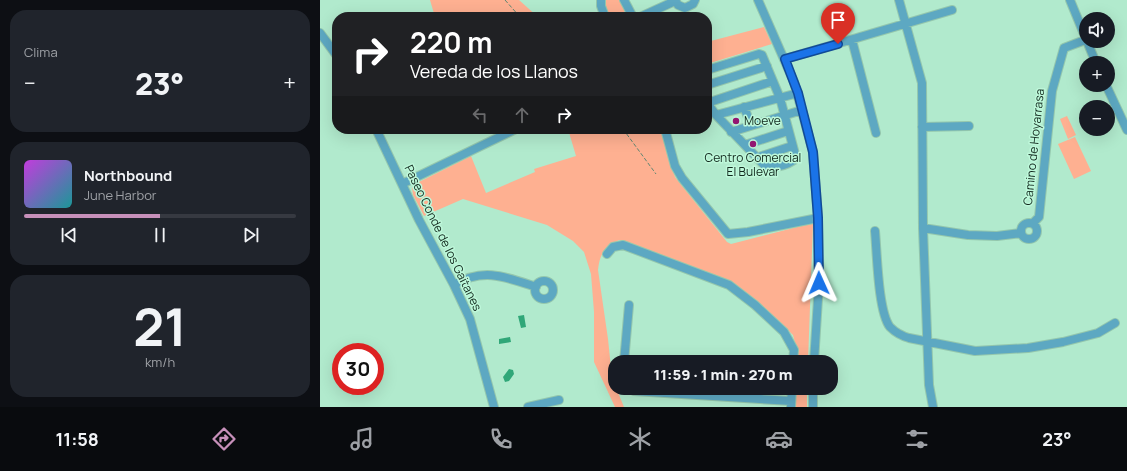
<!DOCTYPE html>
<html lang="es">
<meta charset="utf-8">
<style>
body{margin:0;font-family:Manrope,sans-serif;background:#20242c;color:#f1f3f6;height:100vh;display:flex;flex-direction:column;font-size:15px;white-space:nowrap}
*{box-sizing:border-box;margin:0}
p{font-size:13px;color:#9ea1a6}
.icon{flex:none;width:22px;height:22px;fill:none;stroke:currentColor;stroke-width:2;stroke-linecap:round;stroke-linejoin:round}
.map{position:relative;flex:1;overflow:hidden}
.details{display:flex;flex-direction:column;gap:10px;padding:10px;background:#0d0f14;width:320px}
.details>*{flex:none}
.banner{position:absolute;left:12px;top:12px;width:380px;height:122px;border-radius:16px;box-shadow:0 4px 16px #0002;background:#202124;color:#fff;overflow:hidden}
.tools{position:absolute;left:759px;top:12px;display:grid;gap:8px}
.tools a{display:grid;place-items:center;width:36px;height:36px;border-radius:50%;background:#171b24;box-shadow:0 4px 16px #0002;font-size:20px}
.speed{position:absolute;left:12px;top:343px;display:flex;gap:8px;font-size:20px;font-weight:700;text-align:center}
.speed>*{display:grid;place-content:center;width:52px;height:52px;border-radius:50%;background:#171b24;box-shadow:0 4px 16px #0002;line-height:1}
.speed .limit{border:6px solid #d22;background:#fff;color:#111}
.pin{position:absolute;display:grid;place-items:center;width:34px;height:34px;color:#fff;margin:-41px -17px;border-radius:50% 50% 50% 0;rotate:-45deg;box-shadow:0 0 4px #0007}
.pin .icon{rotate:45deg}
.me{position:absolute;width:44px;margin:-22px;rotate:359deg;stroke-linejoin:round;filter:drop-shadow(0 0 3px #0008)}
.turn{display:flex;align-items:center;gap:14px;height:84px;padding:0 12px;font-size:18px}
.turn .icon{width:52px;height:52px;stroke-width:2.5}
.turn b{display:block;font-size:28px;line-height:34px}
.lanes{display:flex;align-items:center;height:38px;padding:0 12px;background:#0003;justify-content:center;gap:20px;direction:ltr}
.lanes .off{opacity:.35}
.big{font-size:30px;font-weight:800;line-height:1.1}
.details .tile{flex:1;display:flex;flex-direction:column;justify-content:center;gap:6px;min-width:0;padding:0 14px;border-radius:16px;background:#20242c}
.details .dial{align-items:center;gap:0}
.dial b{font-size:52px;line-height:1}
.song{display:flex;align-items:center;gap:12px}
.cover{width:48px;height:48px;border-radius:6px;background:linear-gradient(135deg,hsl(290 70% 55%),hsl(180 70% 35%))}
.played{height:4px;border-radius:2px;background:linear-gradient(90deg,#c790ba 50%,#363941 50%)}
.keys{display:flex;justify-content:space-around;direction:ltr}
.heat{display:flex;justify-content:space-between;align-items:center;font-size:22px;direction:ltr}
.trip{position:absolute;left:288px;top:355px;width:230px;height:40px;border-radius:16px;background:#171b24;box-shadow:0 4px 16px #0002;font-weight:800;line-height:40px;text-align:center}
.dock{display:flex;height:64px;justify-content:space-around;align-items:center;background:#090b0e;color:#9ea1a6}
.dock .icon{width:28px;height:28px}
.dock .current{color:#c790ba}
.dock b{font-size:18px;color:#f1f3f6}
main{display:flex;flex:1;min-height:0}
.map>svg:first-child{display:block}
.green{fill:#feb091}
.water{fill:#30a778}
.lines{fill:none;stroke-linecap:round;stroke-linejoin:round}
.minor-casing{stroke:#94c7ad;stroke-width:10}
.path{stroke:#5f8672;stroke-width:1;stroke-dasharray:4 2;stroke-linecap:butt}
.minor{stroke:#5da8c2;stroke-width:8}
.route-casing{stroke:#114b97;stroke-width:10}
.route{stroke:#1a73e8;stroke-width:7}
.poi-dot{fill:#931671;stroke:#bef8da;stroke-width:1.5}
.labels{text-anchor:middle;stroke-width:3;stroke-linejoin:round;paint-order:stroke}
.poi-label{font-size:12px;fill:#11281d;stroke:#bef8da;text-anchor:start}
.street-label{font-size:12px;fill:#11281d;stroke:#bef8da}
</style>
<main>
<section class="details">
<div class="tile"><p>Clima</p>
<div class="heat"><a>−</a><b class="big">23°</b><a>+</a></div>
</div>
<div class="tile">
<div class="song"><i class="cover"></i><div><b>Northbound</b><p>June Harbor</p></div></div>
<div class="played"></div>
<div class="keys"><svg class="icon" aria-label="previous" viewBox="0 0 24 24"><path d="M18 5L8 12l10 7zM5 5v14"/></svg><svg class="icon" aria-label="pause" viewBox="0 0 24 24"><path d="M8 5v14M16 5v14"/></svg><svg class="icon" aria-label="next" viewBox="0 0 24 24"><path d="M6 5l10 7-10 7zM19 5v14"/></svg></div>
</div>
<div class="tile dial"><b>21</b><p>km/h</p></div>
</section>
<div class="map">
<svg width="807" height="407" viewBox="0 0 807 407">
<rect width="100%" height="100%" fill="#b1eacd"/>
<path class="green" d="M110,0H199L218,17H115Z
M286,0H302L305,5L304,15L302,17H290L285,4Z
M444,27L452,44L387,64V42Z
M747,116L756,135L748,139L740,119Z
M248,129H341L355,177L407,242L411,244L493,223L488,362H477V351L473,335L462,324L411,282L299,240C284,248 280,253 278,270L288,339L292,378L304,407H295L274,362V312L271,274L264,252L253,241L227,225L143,199L104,216L93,195L92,188L99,182L151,156L166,193L215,172L214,169L256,156Z
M755,137L771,171L754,179L738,144Z
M476,388H487V407H476Z"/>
<path class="water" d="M204,315L206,327L201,328L198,316Z
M190,337L191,342L179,344V339Z
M189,369L193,370L194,374L189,381L185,382L183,377Z"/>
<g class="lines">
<defs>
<path id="minor" d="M281,0V6L285,17
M304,0L313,17
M355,0L358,5L365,8L373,4L375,0
M438,0L474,82L493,152L498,218L499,283L494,362
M579,0L602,83L603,228L609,385L613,407
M750,0L776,63
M320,17L355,1
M0,33L17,56
M532,40L556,133
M465,59L632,10
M387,70L439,54L442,55L460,98L475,154L474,160C465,166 455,168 445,166L396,115L387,103
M387,85L447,66
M786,85L807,130
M387,103L453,81
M424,107L431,125
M396,115L478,93
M602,127L649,126
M56,129L99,220L134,285L150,319L174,407
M345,129L355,166L362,178L408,234L428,232L498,218
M411,132L482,110
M425,145L468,131
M436,158L472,146
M82,184L196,129
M701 231a8 8 0 1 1 16 0a8 8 0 1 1-16 0Z
M713,223L719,217L732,91L744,48L765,40
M603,228L648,235L677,236L701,233
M555,231C557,252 558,312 570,327C575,332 582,336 589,338L655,351L708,348L743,342L778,333L795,323
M287,254L293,247L303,245L409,285L435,305L464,332L474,350L473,362
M215 290a9 9 0 1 1 18 0a9 9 0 1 1-18 0Z
M134,285C163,267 186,277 216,287
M304,362L309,305
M310,388L314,391L471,401
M208,407L239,400
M471,407L472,388
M493,407V388"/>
</defs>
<use href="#minor" class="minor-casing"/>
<path class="path" d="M185,0L200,17
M303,129L336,174"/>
<use href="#minor" class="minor"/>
</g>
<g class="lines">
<defs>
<path id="route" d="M499,283L498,218L493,152L478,93L465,59L518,44"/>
</defs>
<use href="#route" class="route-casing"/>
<use href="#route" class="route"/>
</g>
<g class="poi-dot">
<circle cx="416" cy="121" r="4"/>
<circle cx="433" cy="144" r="4"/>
</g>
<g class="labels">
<g class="poi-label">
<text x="424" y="125">Moeve</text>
<text x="433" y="162" text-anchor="middle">Centro Comercial<tspan x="433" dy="14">El Bulevar</tspan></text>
</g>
<g class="street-label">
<text transform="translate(714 147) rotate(-84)" y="4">Camino de Hoyarrasa</text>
<text transform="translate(123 238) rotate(64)" y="4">Paseo Conde de los Gaitanes</text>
</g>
</g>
</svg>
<div class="tools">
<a><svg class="icon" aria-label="sound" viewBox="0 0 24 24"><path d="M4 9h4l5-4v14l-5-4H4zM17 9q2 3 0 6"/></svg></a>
<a>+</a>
<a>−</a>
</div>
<div class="speed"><div class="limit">30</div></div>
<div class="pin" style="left:518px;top:44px;background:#d93025"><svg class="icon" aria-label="arrive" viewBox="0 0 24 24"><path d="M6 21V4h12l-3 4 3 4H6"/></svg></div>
<svg class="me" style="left:499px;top:283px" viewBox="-20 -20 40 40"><path d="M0-17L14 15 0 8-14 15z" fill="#1a73e8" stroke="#fff" stroke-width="4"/></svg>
<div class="trip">11:59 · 1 min · 270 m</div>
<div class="banner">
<div class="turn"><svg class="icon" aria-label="right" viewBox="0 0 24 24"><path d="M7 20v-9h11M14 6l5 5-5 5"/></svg><div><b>220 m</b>Vereda de los Llanos</div></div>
<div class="lanes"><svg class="icon off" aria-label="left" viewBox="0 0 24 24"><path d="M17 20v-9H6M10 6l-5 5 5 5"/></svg><svg class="icon off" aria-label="ahead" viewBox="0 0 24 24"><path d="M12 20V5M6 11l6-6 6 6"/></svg><svg class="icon" aria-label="right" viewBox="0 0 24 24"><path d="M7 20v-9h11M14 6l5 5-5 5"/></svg></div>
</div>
</div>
</main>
<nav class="dock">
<b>11:58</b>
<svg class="icon current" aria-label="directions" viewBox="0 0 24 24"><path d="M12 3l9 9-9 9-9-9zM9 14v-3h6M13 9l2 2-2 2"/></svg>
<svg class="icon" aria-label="music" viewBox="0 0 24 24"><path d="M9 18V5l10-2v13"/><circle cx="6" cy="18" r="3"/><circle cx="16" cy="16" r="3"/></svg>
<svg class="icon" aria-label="phone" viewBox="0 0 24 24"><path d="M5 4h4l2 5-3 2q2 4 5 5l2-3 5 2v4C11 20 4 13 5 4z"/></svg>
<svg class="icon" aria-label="climate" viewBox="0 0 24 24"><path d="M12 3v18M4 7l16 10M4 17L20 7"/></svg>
<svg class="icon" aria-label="car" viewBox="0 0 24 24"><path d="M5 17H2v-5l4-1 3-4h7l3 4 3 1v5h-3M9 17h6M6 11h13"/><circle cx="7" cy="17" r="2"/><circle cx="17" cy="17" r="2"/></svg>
<svg class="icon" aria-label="filters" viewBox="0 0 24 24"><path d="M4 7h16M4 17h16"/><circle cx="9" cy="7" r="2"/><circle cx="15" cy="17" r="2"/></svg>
<b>23°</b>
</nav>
